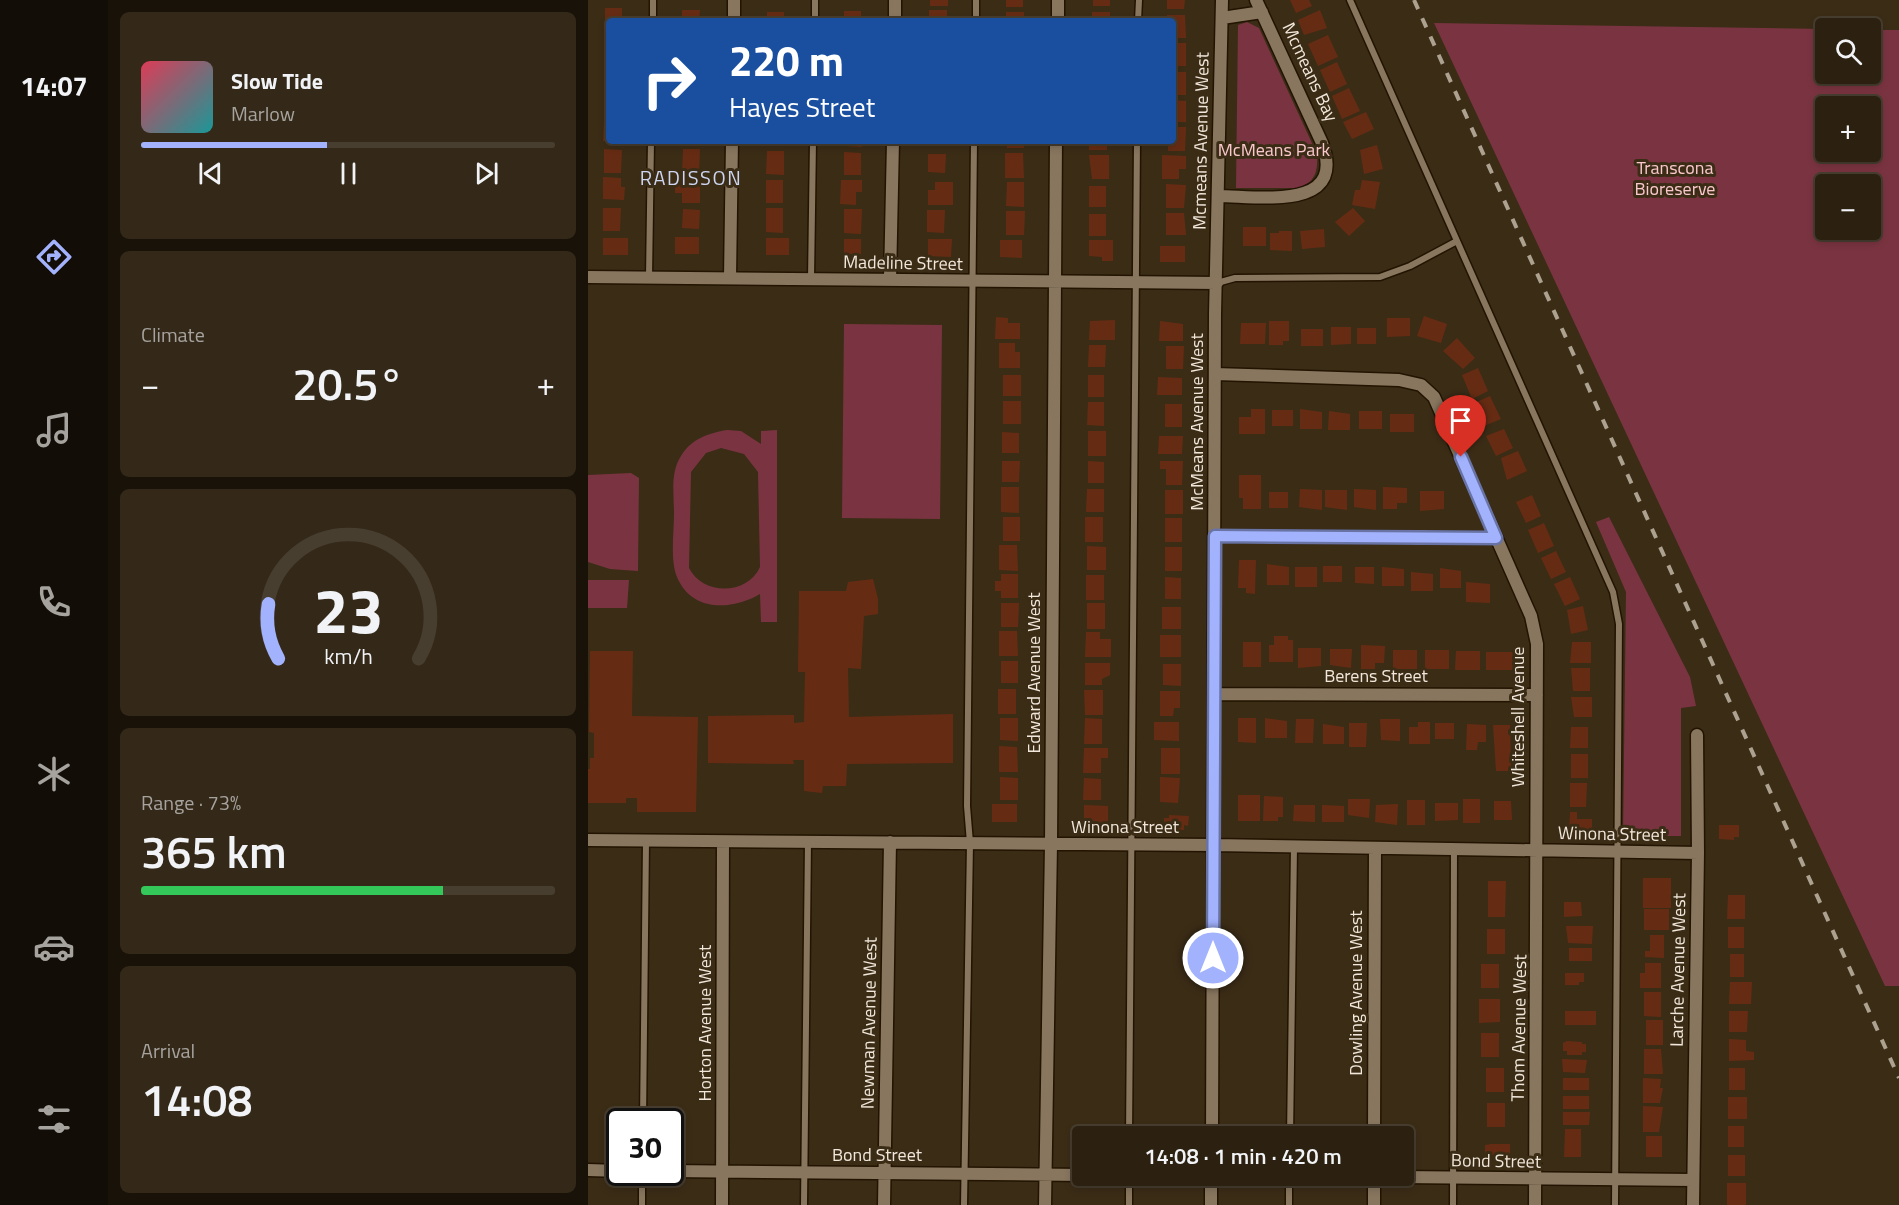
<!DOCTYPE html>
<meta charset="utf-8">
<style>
body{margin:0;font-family:"Titillium Web",sans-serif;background:#342919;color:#f1f3f6;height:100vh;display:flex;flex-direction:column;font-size:22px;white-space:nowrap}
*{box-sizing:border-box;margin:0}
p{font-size:20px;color:#a6a39f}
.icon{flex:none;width:33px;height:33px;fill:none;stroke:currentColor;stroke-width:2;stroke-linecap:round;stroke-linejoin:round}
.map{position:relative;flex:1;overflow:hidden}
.sheet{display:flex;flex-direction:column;gap:12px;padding:12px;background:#181209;width:480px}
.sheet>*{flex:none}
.guide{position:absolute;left:18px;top:18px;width:570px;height:126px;border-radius:6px;box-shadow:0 3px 9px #0003,0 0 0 2px #483e30;background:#1a4fa0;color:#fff;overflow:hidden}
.tools{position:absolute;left:1227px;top:18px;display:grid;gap:12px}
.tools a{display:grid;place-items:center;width:66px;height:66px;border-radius:6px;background:#2c2110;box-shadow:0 3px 9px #0003,0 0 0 2px #483e30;font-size:30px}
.speed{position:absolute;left:18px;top:1108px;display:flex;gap:12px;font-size:30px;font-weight:700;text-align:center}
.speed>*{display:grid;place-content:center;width:78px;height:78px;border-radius:50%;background:#2c2110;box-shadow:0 3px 9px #0003,0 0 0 2px #483e30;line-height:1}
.speed .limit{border:3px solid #111;border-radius:9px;background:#fff;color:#111}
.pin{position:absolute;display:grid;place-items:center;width:51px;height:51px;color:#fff;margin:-62px -26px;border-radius:50% 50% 50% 0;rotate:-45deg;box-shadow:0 0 6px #0007}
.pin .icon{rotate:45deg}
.me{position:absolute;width:66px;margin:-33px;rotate:0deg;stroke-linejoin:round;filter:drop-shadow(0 0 4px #0008)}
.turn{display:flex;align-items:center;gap:21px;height:126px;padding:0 24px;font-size:27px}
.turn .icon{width:78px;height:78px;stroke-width:2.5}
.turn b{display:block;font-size:42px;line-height:51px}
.big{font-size:45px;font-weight:600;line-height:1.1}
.sheet .widget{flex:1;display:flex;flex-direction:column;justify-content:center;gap:9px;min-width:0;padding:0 21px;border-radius:9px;background:#342919}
.sheet .dial{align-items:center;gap:0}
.dial svg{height:156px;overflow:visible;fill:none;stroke:#483e30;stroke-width:7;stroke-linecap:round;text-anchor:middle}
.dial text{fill:#f1f3f6;stroke:none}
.song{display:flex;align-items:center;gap:18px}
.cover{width:72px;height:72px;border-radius:9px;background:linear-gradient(135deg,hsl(350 70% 55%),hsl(180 70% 35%))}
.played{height:6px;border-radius:3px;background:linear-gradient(90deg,#a2b2fd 45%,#483e30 45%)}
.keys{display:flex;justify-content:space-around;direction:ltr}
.heat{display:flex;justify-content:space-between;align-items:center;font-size:33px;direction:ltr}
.charge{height:9px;border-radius:4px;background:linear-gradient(90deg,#34c759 73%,#483e30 0)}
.trip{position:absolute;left:484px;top:1126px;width:342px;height:60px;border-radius:6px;background:#2c2110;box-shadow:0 3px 9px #0003,0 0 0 2px #483e30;font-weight:600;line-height:60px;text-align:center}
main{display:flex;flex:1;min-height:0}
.tabs{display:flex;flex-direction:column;width:108px;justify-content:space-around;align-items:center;background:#120d06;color:#a6a39f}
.tabs .icon{width:42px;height:42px}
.tabs .selected{color:#a2b2fd}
.tabs b{font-size:27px;color:#f1f3f6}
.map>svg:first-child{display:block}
.green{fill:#7a3441;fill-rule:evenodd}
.building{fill:#662c13}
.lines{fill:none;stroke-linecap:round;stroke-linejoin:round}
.service-casing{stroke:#221401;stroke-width:9}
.minor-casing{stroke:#221401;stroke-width:15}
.service{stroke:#88765f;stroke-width:6}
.minor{stroke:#88765f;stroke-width:12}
.rail{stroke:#ada190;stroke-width:4;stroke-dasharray:10 10;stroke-linecap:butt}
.route-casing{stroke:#6974a4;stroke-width:15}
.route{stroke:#a2b2fd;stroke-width:10}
.labels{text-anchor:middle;stroke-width:6;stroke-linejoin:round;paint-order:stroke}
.street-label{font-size:18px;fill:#f1e7da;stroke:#3b2c16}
.park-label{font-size:18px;fill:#fac8cd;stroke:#3b2c16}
.neighbourhood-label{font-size:20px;letter-spacing:1.5px;fill:#ced6f2;stroke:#3b2c16}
</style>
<main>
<nav class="tabs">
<b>14:07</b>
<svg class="icon selected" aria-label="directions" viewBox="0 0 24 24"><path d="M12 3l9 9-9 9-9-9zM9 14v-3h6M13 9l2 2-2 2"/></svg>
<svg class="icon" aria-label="music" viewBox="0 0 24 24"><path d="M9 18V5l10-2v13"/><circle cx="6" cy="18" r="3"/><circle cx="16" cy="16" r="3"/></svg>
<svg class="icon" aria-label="phone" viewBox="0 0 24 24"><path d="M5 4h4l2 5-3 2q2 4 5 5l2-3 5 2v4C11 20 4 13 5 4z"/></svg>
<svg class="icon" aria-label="climate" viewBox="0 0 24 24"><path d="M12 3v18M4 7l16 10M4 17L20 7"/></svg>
<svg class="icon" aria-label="car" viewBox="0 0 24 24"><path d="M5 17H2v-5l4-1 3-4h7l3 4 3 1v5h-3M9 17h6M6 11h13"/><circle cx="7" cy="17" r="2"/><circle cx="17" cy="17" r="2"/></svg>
<svg class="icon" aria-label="filters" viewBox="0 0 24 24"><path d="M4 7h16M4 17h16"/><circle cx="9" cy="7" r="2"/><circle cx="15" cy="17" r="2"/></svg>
</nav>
<section class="sheet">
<div class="widget">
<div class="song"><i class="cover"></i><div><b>Slow Tide</b><p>Marlow</p></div></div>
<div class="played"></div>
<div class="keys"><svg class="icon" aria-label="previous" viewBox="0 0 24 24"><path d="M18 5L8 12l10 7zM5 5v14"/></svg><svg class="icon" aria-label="pause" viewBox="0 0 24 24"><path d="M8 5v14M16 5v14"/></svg><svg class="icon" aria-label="next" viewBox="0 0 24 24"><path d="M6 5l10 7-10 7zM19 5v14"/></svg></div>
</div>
<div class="widget"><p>Climate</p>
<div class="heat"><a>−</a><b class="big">20.5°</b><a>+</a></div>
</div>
<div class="widget dial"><svg viewBox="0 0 100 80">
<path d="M14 69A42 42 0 1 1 86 69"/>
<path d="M14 69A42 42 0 0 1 9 41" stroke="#a2b2fd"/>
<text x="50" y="56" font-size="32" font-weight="700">23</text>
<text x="50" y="72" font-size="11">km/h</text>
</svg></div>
<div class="widget"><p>Range · 73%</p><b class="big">365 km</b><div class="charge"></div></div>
<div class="widget"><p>Arrival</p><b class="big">14:08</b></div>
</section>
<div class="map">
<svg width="1311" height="1205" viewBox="0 0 1311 1205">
<rect width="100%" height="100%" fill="#3b2c16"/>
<path class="green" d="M659,22L671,28L729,154C730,170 728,182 711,188H648L650,25Z
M846,23L1237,29L1238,74H1282L1283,30H1311V986H1297ZM1282,106V152H1238V106ZM1282,184V230H1238V184Z
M256,324L354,325L352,519L254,518Z
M139,430L153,431L173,444V431L189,430V622H173L172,594C145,610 104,613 89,577C82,560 86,533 86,514C86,494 82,473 93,456C103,439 121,433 139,430ZM133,448L156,454L170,472L172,567C160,595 115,596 101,568L103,472L118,453Z
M43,473L51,478L50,571L22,569L0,562V475Z
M1021,517L1102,677L1108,706L1093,708V836H1035L1038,592L1008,522Z
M0,580H41L39,608H0Z"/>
<path class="building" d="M342,0H360V6H342Z
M418,0H435V7H418Z
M505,0H522V6H505Z
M579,0H597L596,9H579Z
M702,0H721L724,6L708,13Z
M17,8H34V21H21V31H17Z
M94,10H112L111,21H94Z
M341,10H359V21H341Z
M732,10L739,28L716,35L710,20Z
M256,11H273V21H256Z
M179,12H196V21H179Z
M418,12H436V21H418Z
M504,12H522V21H504Z
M579,15H597L598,38H585V21H579Z
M740,35L750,57L730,66L720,44Z
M17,36H21V59H16Z
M585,43H598V66H585Z
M749,62L759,84L742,92L732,70Z
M585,72H598V95H585Z
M761,88L772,111L754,119L744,96Z
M17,91H21V114H17Z
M585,100L598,101V122H585Z
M778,112L786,129L764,139L755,122Z
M16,120H21V141H15Z
M585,127H598L597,151H580V141H585Z
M257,141H274V147L257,146Z
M419,141H436V148H419Z
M501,141H519V150H501Z
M789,145L795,169L776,174L772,150Z
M16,149L34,150L33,173H16Z
M95,149H112L111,174H94Z
M179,151H196V175L178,174Z
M256,152L273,153V175H256Z
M417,153H435L436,178H417Z
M340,154H358L357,173L340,172Z
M501,155H521V179H504Z
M574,155L598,156V169H591V179H574Z
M15,177L33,178V187H37L36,200L15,199Z
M87,180H112V203H94V193H87Z
M178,180H195V203H178Z
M253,180H274V192H268V205L252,204Z
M774,180L792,182L787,209L764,205L767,190H772Z
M347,182H365V205H340V190H347Z
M419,182H436V207L418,206Z
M578,184L598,185L596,208H578Z
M501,186H518V207H501Z
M15,208H33L32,231H15Z
M178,208H195V233L178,232Z
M765,208L777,221L761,236L747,222Z
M95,209L112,210L111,229L94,228Z
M256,209H274L273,234L256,233Z
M339,210H357L356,233L339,232Z
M418,211H437L436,235H418Z
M578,213H596L598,235H578Z
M501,214H518V236H501Z
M655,227H678V246H655Z
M736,229L737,247L714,249L712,231Z
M691,231H704V251L682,250V233H691Z
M87,237H111V254H87Z
M15,238H40V255H15Z
M178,238H201V255H178Z
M256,239H273V254H256Z
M340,239H364L363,257L340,256Z
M412,240H434V258L412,257Z
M501,240H525V261H514V257L501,256Z
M572,246H597V262H572Z
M836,316L859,324L853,343L829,336Z
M408,317L420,318V323H432V339H407Z
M799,318H822V336L799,337Z
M527,320V340H501L502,321Z
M572,321L595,324V341H571Z
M681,321H701V341H695V345H681Z
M653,323H678L677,344H652Z
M743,327H763V344L743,345Z
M769,328H788V344H769Z
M713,329H735V346H713Z
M869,338L887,358L875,369L855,351Z
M411,343H427V352H432V368H411Z
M501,345H518L517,367H500Z
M578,346H596L595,369H578Z
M890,368L900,391L884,399L874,375Z
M415,375H433V396H415Z
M500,375H516V397H500Z
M570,377L594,378V395H569Z
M902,396L913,419L896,426L886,403Z
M415,401H433V424H415Z
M500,402H516V426L499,425Z
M577,404H594V427H577Z
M663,409H677V434H651V417H663Z
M712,409L734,412V429H712Z
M684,410H705V426H684Z
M741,411L762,414V430H740Z
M771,411H794V429H771Z
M802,414H826V432H802Z
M916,429L925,448L908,456L898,436Z
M500,431H518V456H500Z
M414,432L431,433V453H414Z
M571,436H595L594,454H570Z
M930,451L939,471L919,480L913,458Z
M414,461H432L431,482H414Z
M500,461L516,462V483H500Z
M572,461H595L594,485H578V469H572Z
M651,475H673V509H655V498H651Z
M413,487H431V513L413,512Z
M795,487L819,488V503H809V509H795Z
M499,489H516V512H498Z
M712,489L734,490V510L711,507Z
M766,489L788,490V510L766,507Z
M577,490H595V514H577Z
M737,490H759V510L737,507Z
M832,491H856V509L832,511Z
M681,492H700V508H681Z
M944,495L953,516L938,523L928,502Z
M415,517H432V541H415Z
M497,517H515V542H497Z
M577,518H594V542H577Z
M956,523L966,546L950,553L940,530Z
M411,545H429L430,571L411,570Z
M499,546L518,547V570H499Z
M577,547H594V571H577Z
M968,551L978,572L963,579L953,558Z
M651,560H668L667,594L658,593V588H650Z
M679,564L701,567V585H679Z
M735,566H754V582H735Z
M707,567H729V587H707Z
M767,567H786V584L767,583Z
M794,567L816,569V586H794Z
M852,568L873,571V588H852Z
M823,572L845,574V591H823Z
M413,574H430V598H413V591H407V581H413Z
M498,575H516V600H498Z
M577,577L593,578V599H577Z
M982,577L992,599L977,606L966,584Z
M285,579L290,599V614L276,616L273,669L260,668L261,717L365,714V763L259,764L258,786H235L234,793L216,791V760H205L206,764L120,763V716L206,715V723L216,722L217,672H210L211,591H258L260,582Z
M878,582L902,584V603L878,602Z
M413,603H431L430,627H413Z
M499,603H517V629H499Z
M995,606L1000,630L983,634L979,610Z
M574,607H593V629H574Z
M411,631H429L430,656H411Z
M498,632H512V639H523V657H497Z
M572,635H593V657H572Z
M686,636H700V640H705V662H681V645H686Z
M655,642H673V667H655Z
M984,642H1003V663H982Z
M773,645L797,646L796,663H787V669H773Z
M710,648H733V666L710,668Z
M742,649H764L763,668L742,665Z
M805,650H829V669H805Z
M837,650H861V669H837Z
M2,651H45L44,716L110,717L108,812H49V798H38V803H0V769H2V758H6V733L1,732Z
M868,651H892V670H867Z
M898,652H926V670H898Z
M413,661H430V683H413Z
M497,663H522V675L514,679V685H497Z
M575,664H593V686L575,685Z
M983,668H1002V691H985Z
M410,689H428V714H410Z
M496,690H515V715H497Z
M572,691H592V708H586L585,716H572Z
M983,697H1004V717H986Z
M412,718H430V741L412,740Z
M497,718L514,719V744H496Z
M650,718H668V743L650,742Z
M677,718L699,721V738H677Z
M708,719H726L725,743H707Z
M792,719H812V741L793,740Z
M566,722H591V741L566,740Z
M830,722H842V744H821V727H830Z
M761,723H779L778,747H761Z
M847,723H866V739H847Z
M735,724L756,727V744H735Z
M879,724L898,725V742H890L889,750H878Z
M905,725H922L923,771H908Z
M983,727H1000V748H982Z
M411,746L429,747L430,772H411Z
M496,748H520V758H513V773H495Z
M573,748H592V774H573Z
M983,754H1000V778H983Z
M412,777L430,778V800H412Z
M572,777L592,778L590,803L572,802Z
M496,778L513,779V800H495Z
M982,783H999L998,807H982Z
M650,795H672V821H650Z
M676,796L695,797V817H690V821H675Z
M760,799H782L781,818L760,815Z
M875,799H892V823H875Z
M819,800H837V825H819Z
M906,801H923L924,820H906Z
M847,803H870V820L847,821Z
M404,804H429V822H404Z
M810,804L809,825L787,822L788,805Z
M496,805L520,806V824L496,823Z
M706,805H727V822L705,821Z
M734,805L756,806V822H734Z
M982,812H989V819H1004V832H981Z
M581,815L601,816L600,826L596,825V830L576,829V818H581Z
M1131,825H1151V837H1146V840L1131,839Z
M1055,878H1083V908H1055Z
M900,881H918L917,917H900Z
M1140,895H1157V919H1139Z
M976,902H993L994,916L976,917Z
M1056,909H1081V930H1056Z
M978,926H1005L1004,944L980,943Z
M1140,927H1156V948H1140Z
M899,929H917V954H899Z
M1062,935H1076V958L1057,957V951H1062Z
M981,948H1004V961H981Z
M1142,954H1156V977H1142Z
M1057,963H1073V988H1052V973H1057Z
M893,964H911V988H893Z
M977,973H996V982H991V985H977Z
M1142,982H1164L1163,1004H1141Z
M1056,992H1073V1017L1056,1016Z
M891,999H912V1022L891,1023Z
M977,1011H1008V1025H977Z
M1141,1011H1160L1159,1032H1141Z
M1058,1020H1075V1045H1058Z
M893,1033H911V1057H893Z
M1141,1039L1158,1040V1051L1166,1052V1060L1141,1061Z
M979,1041L994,1042V1044H998V1052H994V1055H979V1051H975V1043Z
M1056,1049H1073L1075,1074H1056Z
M974,1059L999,1060L997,1073L975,1072Z
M898,1068H916V1092H898Z
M1141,1068H1157V1090H1141Z
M975,1078H1001V1090H975Z
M1055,1078L1073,1079L1072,1088H1075L1072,1103H1055Z
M975,1096H1001V1109H975Z
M1140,1097H1159V1119H1140Z
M899,1103H917V1127H899Z
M1055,1106L1075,1107L1071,1132H1055Z
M975,1112H1002L1001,1125H975Z
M1140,1126H1156V1147H1140Z
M977,1129H993V1157H976Z
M1058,1136H1074V1157H1058Z
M903,1144H922V1157L897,1155V1145Z
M1140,1155H1157V1176H1140Z
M1139,1183H1158V1205H1139Z"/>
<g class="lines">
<defs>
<path id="service" d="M762,0L1025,592L1031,624L1027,1205
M65,21V0
M227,21V0
M388,21V0
M550,21L551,0
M61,277L63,141
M223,279L225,141
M629,283L647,278L792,277L822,266L869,241
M55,1122L58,841
M541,1137L549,141
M702,1137L706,847
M54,1205V1173
M216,1205L220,842
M376,1205L382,843L379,806L386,141
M541,1205V1176
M701,1205V1176
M865,1205L866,850"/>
<path id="minor" d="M634,18L674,12
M146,21V0
M307,21V0
M470,21V0
M630,196C670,196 760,212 734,143L668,0
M0,277L629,283
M142,278L144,141
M302,280L305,141
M627,374L811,380L833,385L846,397L943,616L949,644L947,1205
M627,536L908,538
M627,694L949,695
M0,840L626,845L1110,853
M624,1137L627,314L634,0
M786,1137L787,849
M0,1170L32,1171
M82,1171L495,1175
M711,1176L1105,1180
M134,1205L135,842
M296,1205L302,842
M457,1205L463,844L468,141
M623,1205V1176
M786,1205V1176
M1105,1205L1110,853L1109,735"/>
</defs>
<use href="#service" class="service-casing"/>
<use href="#minor" class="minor-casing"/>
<use href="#service" class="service"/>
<use href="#minor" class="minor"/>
<path class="rail" d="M826,0L1311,1078"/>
</g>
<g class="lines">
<defs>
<path id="route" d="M625,958L627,536L908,538L873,457"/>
</defs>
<use href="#route" class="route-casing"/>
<use href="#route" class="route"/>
</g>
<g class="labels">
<g class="street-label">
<text transform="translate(722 72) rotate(65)" y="6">Mcmeans Bay</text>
<text transform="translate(613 141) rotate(-89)" y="6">Mcmeans Avenue West</text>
<text transform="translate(315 263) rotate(1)" y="6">Madeline Street</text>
<text transform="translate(609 422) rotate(-90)" y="6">McMeans Avenue West</text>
<text transform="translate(446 673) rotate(-90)" y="6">Edward Avenue West</text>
<text x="788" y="682">Berens Street</text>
<text transform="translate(930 717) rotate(-90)" y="6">Whiteshell Avenue</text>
<text x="537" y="833">Winona Street</text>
<text transform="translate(1024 834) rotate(1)" y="6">Winona Street</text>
<text transform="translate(1090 970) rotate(-89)" y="6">Larche Avenue West</text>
<text transform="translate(768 993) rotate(-90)" y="6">Dowling Avenue West</text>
<text transform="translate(117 1023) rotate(-90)" y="6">Horton Avenue West</text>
<text transform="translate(281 1023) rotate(-89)" y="6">Newman Avenue West</text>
<text transform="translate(931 1028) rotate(-89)" y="6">Thom Avenue West</text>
<text x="289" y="1161">Bond Street</text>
<text transform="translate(908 1161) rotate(1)" y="6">Bond Street</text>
</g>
<g class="park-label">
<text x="686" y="156">McMeans Park</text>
<text x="1087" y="174">Transcona<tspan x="1087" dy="21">Bioreserve</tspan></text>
</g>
<g class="neighbourhood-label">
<text x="103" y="185">RADISSON</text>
</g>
</g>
</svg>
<div class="tools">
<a><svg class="icon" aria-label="search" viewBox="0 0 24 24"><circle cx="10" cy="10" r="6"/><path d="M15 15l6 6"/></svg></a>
<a>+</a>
<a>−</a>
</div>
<div class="speed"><div class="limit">30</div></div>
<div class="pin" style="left:873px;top:457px;background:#d93025"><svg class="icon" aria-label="arrive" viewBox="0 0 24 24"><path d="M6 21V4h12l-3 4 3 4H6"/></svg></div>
<svg class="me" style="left:625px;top:958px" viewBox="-20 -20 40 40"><circle r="17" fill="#a2b2fd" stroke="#fff" stroke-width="3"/><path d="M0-11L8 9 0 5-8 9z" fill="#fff"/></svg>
<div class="trip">14:08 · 1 min · 420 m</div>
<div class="guide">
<div class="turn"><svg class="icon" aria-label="right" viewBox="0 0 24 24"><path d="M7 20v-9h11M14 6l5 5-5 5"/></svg><div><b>220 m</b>Hayes Street</div></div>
</div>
</div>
</main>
